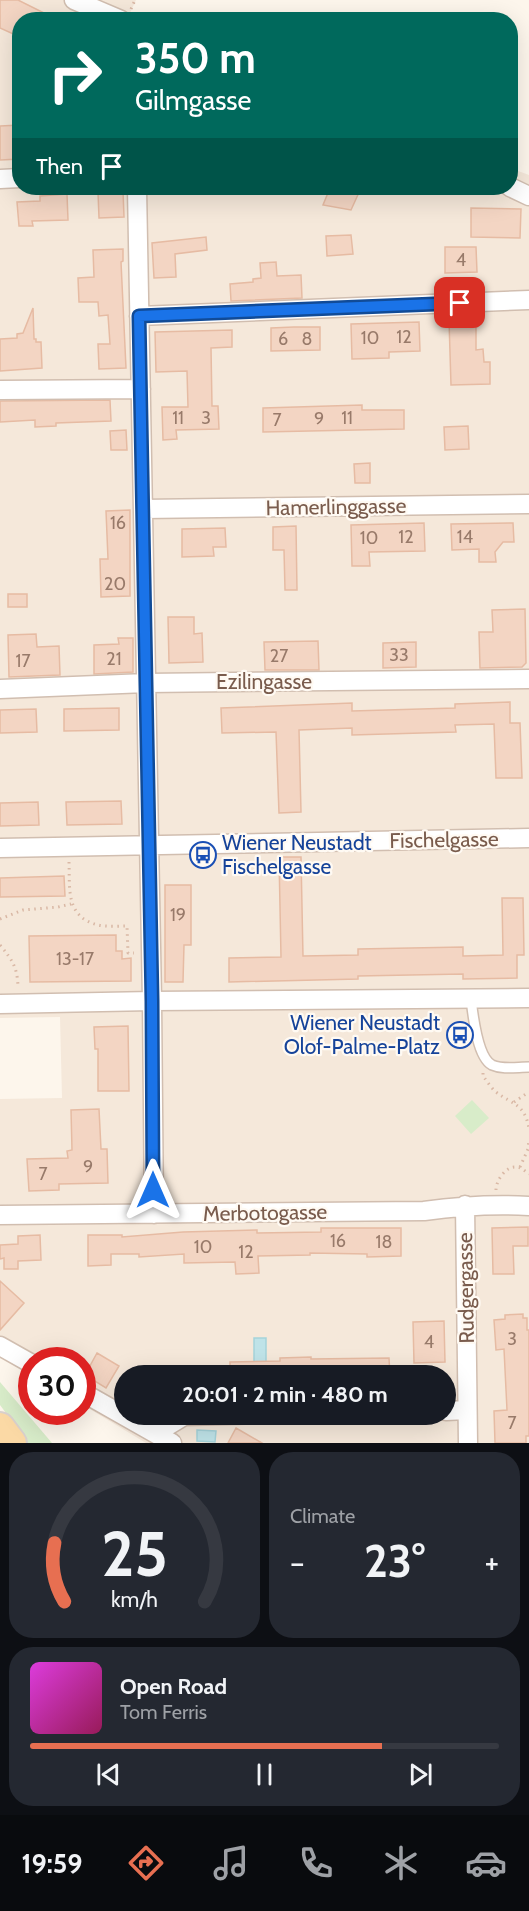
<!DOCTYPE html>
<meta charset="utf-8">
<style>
body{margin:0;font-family:Cabin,sans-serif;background:#242831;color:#f1f3f6;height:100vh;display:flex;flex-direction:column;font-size:22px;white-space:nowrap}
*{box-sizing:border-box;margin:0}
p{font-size:20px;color:#9ea1a6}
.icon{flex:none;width:33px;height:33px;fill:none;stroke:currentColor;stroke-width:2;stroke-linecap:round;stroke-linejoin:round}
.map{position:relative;height:1443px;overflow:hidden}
.panel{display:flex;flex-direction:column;gap:9px;padding:9px;background:#0d0f14;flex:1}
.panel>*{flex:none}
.banner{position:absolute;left:12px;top:12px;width:506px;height:183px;border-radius:24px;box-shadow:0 6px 24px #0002;background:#00695c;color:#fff;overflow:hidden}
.speed{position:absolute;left:18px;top:1347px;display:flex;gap:12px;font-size:30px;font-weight:700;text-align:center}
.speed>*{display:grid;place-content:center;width:78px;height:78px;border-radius:50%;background:#171b24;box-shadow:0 6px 24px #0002;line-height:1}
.speed .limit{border:9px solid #d22;background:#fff;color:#111}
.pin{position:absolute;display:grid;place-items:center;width:51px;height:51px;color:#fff;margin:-26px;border-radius:12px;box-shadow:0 3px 9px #0006}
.me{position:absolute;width:66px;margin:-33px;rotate:0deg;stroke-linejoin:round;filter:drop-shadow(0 0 4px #0008)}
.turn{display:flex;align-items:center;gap:21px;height:126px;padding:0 24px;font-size:27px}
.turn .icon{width:78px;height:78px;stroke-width:2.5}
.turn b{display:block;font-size:42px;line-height:51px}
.then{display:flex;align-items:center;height:57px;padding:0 24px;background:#0003;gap:12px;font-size:22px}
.big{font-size:45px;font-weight:700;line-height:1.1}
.panel .card{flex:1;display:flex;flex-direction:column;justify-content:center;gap:9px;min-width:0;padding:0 21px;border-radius:24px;background:#242831}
.panel .dial{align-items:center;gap:0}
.dial svg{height:156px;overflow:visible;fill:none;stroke:#363941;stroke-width:7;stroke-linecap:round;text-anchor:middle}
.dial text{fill:#f1f3f6;stroke:none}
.song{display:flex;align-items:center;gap:18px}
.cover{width:72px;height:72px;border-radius:9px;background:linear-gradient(135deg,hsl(300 70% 55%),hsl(330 70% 35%))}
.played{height:6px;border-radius:3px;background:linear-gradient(90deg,#e76f51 75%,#363941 75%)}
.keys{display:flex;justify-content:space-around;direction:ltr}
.heat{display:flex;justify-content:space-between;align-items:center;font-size:33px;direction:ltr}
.panel .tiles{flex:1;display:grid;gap:9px;grid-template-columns:1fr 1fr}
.card:last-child{grid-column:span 2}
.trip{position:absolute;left:114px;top:1365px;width:342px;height:60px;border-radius:30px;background:#171b24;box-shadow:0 6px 24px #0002;font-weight:700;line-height:60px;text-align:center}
.dock{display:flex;height:96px;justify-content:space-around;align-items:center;background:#090b0e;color:#9ea1a6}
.dock .icon{width:42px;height:42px}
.dock .current{color:#e76f51}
.dock b{font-size:27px;color:#f1f3f6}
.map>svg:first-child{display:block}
.residential{fill:#f5e8da;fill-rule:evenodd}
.green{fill:#d8ecc9}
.water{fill:#bfe3e8;stroke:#a5d3da;stroke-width:1.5}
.building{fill:#f3d5c3;stroke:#e6bba3;stroke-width:1.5}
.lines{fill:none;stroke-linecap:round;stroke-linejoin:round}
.lane-casing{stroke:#d1beb0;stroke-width:12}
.street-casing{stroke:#d1beb0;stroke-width:21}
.primary-casing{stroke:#dad1cd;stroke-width:32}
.path{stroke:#d9b8a5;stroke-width:3;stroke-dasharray:1.5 4.5;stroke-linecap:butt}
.lane{stroke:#fff;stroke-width:9}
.street{stroke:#fff;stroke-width:18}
.primary{stroke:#fbd9a5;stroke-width:28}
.route-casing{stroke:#114b97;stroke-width:15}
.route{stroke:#1a73e8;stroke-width:10}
.labels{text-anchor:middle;stroke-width:4.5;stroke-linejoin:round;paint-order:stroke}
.number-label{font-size:18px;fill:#987a6a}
.street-label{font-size:21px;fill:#7a5c4d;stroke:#fffaf3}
.transit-label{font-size:21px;fill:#164399;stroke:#fffaf3;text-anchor:start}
</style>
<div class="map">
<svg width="529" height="1443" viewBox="0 0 529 1443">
<rect width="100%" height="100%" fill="#fdf6ec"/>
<path class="residential" d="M0,0H136L130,13L144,19L20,20V188H510V168L529,175V1443H146L83,1405L82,1360H32L31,1375L0,1356V1099L62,1098L60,1017L0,1018ZM124,1376H446V1414H124Z"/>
<path class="green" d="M472,1100L489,1118L471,1134L455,1116Z
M0,1382L52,1443H28L0,1405Z"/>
<path class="water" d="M254,1338H266V1362H254Z
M197,1430L216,1431L215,1442L197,1441Z"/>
<path class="building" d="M0,0H18L58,20H20V37L0,28Z
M20,125V159L0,160V126Z
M330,188H361L351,210L323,205Z
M123,191L124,217L99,218L98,192Z
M67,194L68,220L32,221L33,226H19L17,202L40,201V196Z
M471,208L521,209L520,238L471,237Z
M351,235L353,254L327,256L326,236Z
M206,237L207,250L175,254L176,277L154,278L152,243Z
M445,247H476L477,272L445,273Z
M123,249V261L121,262L126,368L99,369L98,344H110L108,315L99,316L98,302H79L78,278L94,277L93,250Z
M276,262L277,276L301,275L302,298L231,301L230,284L253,282V279L261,278L260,263Z
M33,308L34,339H36V342H41L42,368L0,371V339L17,338V334L23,333Z
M449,320H476V350L483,349L484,362H490V384L451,385Z
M419,322L420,351L389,352V358L352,359L351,324Z
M294,327H320V350L271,351V328Z
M232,330V347L211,348L212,406H218L219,429L176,430L177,439L163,440L162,407H188L187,371L156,372L155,332Z
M110,400L111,421L56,423V426L35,427V420L0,422V401Z
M362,405V410H404V429L263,432V408Z
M468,426L469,449L445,450L444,427Z
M126,430L127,450H111L110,431Z
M370,463V483H355L354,464Z
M130,510V596L101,597L100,559H108L106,511Z
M424,523L425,551L369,552L370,566H352L351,525Z
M513,523L514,542H503L495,552L496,562H479V549L452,550L451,524Z
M296,526L297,590H285L284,550H273V527Z
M225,528L226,547H213L214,556L182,557V529Z
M8,594H27V607H8Z
M525,609L526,663L522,667L480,668L479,632H493L492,610Z
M168,617H194V634L202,633L203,662L169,663Z
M36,634L37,647L59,646L60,675L9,677L8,635Z
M118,638H133V672L94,674V645L119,644Z
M318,641L319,670H265L264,642Z
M416,642V667L383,668V643Z
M510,702V723H520L522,778H496L494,724L455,725L456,732L352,735V728L299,730L301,812L279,813L276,732L222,733L221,708L352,703V711L455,708V704Z
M119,708V730L64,731V709Z
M36,709L37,732L0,733V710Z
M121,801L122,824L67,825L66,802Z
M38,802L39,825L0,826V803Z
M279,857H301L303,956L358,955V949L463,947V956L503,955L502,898H523L524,955H517V978L463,979V974L358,976V979L229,982V958L281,957Z
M64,876L65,896L0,897V878Z
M165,885H191V945H184L183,982H165Z
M116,935V951H122V959L131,958V981L30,982L29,936Z
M128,1026L129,1091H98V1049H95L94,1027Z
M99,1109L101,1149H107L108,1183L59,1184V1190L29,1191L27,1159L68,1158L67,1151L72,1150L71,1110Z
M528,1227V1246H513L514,1274H493L492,1228Z
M321,1228H401V1256L367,1257V1254L310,1253V1255L258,1256L259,1273L236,1274L235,1262L184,1263V1254L139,1257V1254H111V1265L88,1266V1235H122V1237L183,1232L257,1230V1233L321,1232Z
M40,1235L41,1260L18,1261V1269H4V1258L0,1259V1245L18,1244V1236Z
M0,1281L24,1303L0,1330Z
M523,1314V1318H527V1330H529V1436H526V1443H495L494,1411L507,1410L504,1349L496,1350L494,1320L505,1319V1315Z
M444,1321L445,1362L414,1363L413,1322Z
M97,1353L119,1366L106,1388L85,1375Z
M311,1357V1359L389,1358L390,1376H230V1362L280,1361V1358Z
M236,1428L262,1443H228Z"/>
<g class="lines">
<defs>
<path id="lane" d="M471,999C473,1015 477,1057 492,1065C503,1070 517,1067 529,1067"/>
<path id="street" d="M74,0L121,20
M0,179L20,178
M510,187L529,196
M137,188L152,1001L154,1214
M139,316L529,300
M0,390L141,389
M143,509L529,504
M0,689L146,683L529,679
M0,848L529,838
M0,1004L152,1001L529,998
M465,1205L468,1443
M0,1215L424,1211C460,1206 493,1204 529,1206
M0,1346L32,1364
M82,1392L172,1443
M446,1411L467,1410
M156,1433L184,1416L268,1414"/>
<path id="primary" d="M0,1427L12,1443"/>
</defs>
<use href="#lane" class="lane-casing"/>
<use href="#street" class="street-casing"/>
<use href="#primary" class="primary-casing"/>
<path class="path" d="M131,9L135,0
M69,862C70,888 65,917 98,925C107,927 118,926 127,926L128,953H134
M0,919L23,910L58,907L71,904
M0,945C12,960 17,966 18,986
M483,1073V1076C487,1081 491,1088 496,1092C513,1105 524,1103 529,1128
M514,1102L529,1092
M520,1167L528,1149L529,1140
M496,1190C496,1181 505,1167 515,1167C520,1166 525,1171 529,1174"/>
<use href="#lane" class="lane"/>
<use href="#street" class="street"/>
<use href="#primary" class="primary"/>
</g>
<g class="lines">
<defs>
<path id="route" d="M153,1190L152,1001L139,316L460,303"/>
</defs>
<use href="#route" class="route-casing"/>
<use href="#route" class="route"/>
</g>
<defs>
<symbol id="bus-ring" viewBox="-11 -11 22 22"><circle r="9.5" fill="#fffaf3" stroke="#1a4fb4" stroke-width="1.5"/><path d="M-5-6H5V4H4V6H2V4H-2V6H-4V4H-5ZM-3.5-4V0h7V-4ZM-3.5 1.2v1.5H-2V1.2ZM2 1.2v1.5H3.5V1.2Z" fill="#1a4fb4"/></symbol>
</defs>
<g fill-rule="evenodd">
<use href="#bus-ring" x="188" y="840" width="30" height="30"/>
<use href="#bus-ring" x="445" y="1020" width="30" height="30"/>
</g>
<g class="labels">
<g class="number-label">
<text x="461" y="266">4</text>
<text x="404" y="343">12</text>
<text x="370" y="344">10</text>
<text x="283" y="345">6</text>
<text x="307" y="345">8</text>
<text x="178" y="424">11</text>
<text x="206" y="424">3</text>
<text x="347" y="424">11</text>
<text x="319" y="425">9</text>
<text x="277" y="426">7</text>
<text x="118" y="529">16</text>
<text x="406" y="543">12</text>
<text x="465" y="543">14</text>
<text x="369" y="544">10</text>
<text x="115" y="590">20</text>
<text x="399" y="661">33</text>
<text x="279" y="662">27</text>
<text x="114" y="665">21</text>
<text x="23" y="667">17</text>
<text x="178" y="921">19</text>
<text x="75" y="965">13-17</text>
<text x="88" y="1173">9</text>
<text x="43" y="1180">7</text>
<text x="338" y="1247">16</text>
<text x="384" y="1248">18</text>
<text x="203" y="1253">10</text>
<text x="246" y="1258">12</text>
<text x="512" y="1345">3</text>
<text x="429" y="1348">4</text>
<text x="512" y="1429">7</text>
</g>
<g class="street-label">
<text transform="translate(336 507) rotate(-1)" y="7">Hamerlinggasse</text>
<text x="264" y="689">Ezilingasse</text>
<text transform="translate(444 840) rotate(-1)" y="7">Fischelgasse</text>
<text transform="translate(265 1213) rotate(-1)" y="7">Merbotogasse</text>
<text transform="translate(466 1288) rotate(-91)" y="7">Rudgergasse</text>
</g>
<g class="transit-label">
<text x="222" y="850">Wiener Neustadt<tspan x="222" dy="24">Fischelgasse</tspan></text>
<text x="440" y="1030" text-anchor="end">Wiener Neustadt<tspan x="440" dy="24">Olof-Palme-Platz</tspan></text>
</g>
</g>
</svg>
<div class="speed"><div class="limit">30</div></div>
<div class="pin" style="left:460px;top:303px;background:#d93025"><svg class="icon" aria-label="arrive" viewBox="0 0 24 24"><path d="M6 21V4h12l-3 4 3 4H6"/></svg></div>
<svg class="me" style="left:153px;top:1190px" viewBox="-20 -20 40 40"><path d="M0-17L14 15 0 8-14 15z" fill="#1a73e8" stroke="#fff" stroke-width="4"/></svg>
<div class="trip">20:01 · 2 min · 480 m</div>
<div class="banner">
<div class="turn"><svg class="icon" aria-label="right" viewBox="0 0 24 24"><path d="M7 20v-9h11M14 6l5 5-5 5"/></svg><div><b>350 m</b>Gilmgasse</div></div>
<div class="then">Then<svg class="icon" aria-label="arrive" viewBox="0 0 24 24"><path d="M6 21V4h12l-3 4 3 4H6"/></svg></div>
</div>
</div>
<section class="panel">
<div class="tiles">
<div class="card dial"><svg viewBox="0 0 100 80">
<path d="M14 69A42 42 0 1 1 86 69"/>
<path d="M14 69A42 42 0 0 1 9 39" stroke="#e76f51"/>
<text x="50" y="56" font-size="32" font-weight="700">25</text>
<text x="50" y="72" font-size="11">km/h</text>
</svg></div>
<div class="card"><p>Climate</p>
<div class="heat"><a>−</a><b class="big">23°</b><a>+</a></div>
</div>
<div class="card">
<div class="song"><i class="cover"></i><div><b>Open Road</b><p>Tom Ferris</p></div></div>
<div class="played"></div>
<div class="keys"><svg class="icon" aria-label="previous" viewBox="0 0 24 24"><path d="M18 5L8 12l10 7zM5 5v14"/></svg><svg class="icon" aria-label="pause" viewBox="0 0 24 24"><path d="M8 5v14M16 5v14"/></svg><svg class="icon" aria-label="next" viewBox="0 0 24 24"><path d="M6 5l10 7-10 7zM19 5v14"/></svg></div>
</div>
</div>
</section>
<nav class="dock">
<b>19:59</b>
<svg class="icon current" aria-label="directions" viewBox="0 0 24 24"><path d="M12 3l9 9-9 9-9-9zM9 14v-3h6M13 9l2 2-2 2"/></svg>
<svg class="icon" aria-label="music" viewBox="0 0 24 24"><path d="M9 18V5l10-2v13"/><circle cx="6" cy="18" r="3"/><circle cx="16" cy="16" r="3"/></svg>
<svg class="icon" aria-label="phone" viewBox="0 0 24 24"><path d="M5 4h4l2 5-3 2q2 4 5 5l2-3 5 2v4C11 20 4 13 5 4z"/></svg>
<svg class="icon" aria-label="climate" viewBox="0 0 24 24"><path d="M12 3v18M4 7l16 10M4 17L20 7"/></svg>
<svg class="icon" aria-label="car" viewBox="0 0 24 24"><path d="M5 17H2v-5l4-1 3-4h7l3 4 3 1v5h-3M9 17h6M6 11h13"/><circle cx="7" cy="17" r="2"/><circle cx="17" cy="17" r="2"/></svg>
</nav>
